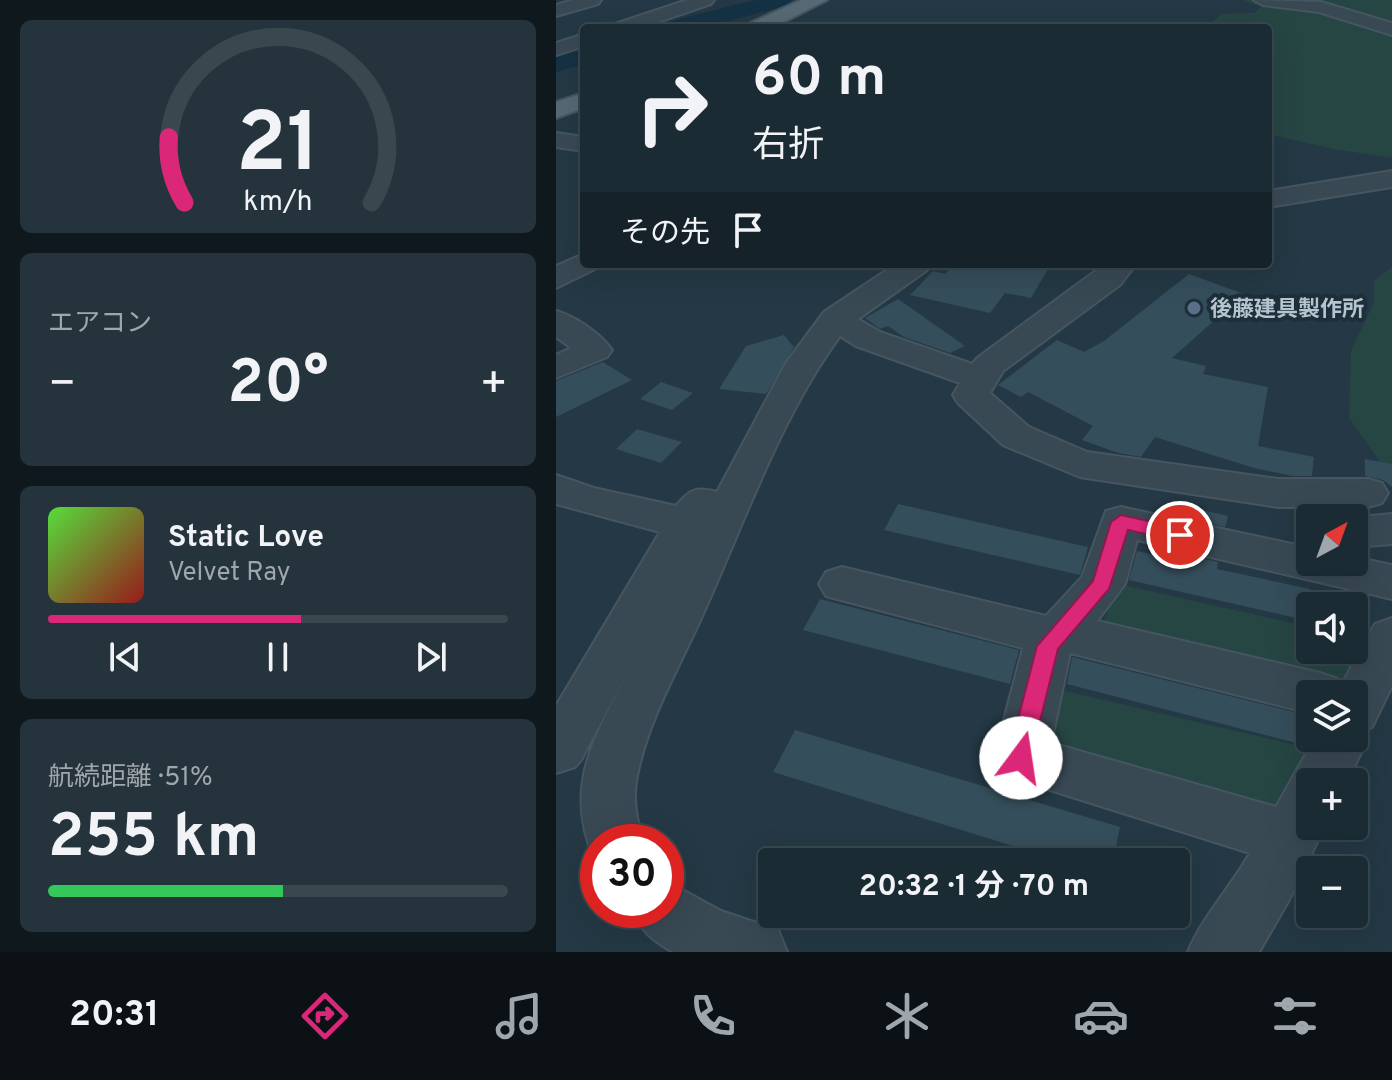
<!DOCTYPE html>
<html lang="ja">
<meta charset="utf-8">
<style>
body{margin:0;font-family:Overpass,"Noto Sans JP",sans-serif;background:#24333c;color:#f1f3f6;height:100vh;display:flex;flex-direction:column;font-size:30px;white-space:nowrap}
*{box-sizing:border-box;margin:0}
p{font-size:26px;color:#a0a7ac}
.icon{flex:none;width:44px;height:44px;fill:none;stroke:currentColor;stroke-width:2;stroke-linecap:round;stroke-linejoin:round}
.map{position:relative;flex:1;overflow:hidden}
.details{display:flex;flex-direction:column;gap:20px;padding:20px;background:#0f181d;width:556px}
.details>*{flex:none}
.guide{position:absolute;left:24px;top:24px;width:692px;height:244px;border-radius:8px;box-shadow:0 8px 32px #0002,0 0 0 2px #39474f;background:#1b2b34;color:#f1f3f6;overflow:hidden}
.needle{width:52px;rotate:41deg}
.tools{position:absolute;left:740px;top:504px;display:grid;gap:16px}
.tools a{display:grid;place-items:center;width:72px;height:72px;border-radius:8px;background:#1b2b34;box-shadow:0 8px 32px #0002,0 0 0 2px #39474f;font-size:40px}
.speed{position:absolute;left:24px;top:824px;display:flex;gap:16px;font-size:40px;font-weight:700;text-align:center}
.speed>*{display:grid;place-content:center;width:104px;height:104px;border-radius:50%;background:#1b2b34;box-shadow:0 8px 32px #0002,0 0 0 2px #39474f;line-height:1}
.speed .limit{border:12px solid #d22;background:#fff;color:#111}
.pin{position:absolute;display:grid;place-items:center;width:68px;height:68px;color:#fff;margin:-34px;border:4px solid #fff;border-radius:50%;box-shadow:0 2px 8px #0007}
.me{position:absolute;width:88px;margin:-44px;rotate:14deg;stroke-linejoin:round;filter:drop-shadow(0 0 6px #0008)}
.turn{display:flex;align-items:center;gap:28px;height:168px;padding:0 40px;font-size:36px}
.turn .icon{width:104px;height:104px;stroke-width:2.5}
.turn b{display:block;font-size:56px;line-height:68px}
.then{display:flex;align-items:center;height:76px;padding:0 40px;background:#0003;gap:16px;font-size:30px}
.big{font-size:60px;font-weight:700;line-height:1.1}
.details .widget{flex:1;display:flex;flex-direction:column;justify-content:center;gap:12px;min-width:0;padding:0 28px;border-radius:12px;background:#24333c}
.details .dial{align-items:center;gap:0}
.dial svg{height:208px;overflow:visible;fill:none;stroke:#39474f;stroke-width:7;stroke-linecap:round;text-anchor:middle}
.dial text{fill:#f1f3f6;stroke:none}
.song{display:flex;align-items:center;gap:24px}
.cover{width:96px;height:96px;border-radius:12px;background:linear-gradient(135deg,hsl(110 70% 55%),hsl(0 70% 35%))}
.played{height:8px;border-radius:4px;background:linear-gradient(90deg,#db2777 55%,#39474f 55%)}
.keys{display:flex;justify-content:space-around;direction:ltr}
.heat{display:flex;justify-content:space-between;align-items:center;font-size:44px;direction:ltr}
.charge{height:12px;border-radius:6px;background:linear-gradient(90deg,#34c759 51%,#39474f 0)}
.trip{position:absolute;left:202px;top:848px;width:432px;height:80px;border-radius:8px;background:#1b2b34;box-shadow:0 8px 32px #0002,0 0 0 2px #39474f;font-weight:700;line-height:80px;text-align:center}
.menu{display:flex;height:128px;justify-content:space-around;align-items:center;background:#0b1115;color:#a0a7ac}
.menu .icon{width:56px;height:56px}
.menu .current{color:#db2777}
.menu b{font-size:36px;color:#f1f3f6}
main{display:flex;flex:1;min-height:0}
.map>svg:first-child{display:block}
.green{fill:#264643}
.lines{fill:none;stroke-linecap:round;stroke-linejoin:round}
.river{fill:#153245;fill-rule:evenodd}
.building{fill:#354e5b}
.minor-casing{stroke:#455660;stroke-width:4}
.major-casing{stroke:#455660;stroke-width:4}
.minor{fill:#394954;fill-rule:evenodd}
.major{fill:#576974;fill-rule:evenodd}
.route{fill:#db2777;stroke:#8e194d;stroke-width:2}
.service-dot{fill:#5c6f8a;stroke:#1d2f3a;stroke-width:3}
.labels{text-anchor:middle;stroke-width:8;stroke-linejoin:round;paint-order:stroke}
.poi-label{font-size:22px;font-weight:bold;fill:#b6c4ce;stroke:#1d2f3a;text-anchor:start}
</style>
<main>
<section class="details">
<div class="widget dial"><svg viewBox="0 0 100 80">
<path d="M14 69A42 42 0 1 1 86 69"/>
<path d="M14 69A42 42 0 0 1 8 44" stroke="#db2777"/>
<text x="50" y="56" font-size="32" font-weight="700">21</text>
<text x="50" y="72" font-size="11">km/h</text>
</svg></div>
<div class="widget"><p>エアコン</p>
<div class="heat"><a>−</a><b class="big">20°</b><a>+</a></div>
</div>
<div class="widget">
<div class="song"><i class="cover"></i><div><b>Static Love</b><p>Velvet Ray</p></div></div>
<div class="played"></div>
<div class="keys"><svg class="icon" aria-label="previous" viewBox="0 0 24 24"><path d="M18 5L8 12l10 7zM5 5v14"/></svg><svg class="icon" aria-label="pause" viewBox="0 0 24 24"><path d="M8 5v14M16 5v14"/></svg><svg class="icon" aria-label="next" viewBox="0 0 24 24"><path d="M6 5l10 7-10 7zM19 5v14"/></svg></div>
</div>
<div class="widget"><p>航続距離 · 51%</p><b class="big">255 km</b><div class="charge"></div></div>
</section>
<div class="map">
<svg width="836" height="952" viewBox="0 0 836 952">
<rect width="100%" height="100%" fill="#243945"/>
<path class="green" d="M687,0H836V158L778,149L712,134V28H648L666,14L698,13L705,7Z
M836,267V479L793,418L795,351L818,302V281Z
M562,584L754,627V650H798V637L803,638L790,679L548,622Z
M497,688L752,748L723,810L482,743Z"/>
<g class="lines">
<path class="river" d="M198,0H236L233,5L146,28H105L108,23Z
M28,47V64L0,72V55Z"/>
</g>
<path class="building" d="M397,264H495L475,298L449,293L434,313L354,295L377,271L389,274Z
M633,274L688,294L616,358L650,366L647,374L712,387L702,446L758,457L756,476H736L698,468L599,437L585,457L562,453L526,440L537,426L472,392L465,397L442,385L501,340L528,352L548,341Z
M342,299L409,346L394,353L348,337L332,326L324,329L309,318Z
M228,335L238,347L210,394L163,389L190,346Z
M47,362L76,380L0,417V381Z
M105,382L137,393L116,410L84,399Z
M81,429L126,442L105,463L60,449Z
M809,459L836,464V487L827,480L809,476Z
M342,504L532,547L524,575L328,530Z
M642,509L672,516L669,527L639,520Z
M581,551L630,562L632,555L662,562L661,569L754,589V621L573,580Z
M264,599L463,650L454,684L247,630Z
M516,657L746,714L744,744L511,684Z
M239,730L564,827L557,862H509L217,772Z"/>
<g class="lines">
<defs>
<path id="minor" d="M17,0H45L42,4L0,16V5Z
M131,0H158L155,4L84,28H57L59,24Z
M698,0L765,2L836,23V35L763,12L707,5Z
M28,34V46L0,55V43Z
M0,133L28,137V151L0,147Z
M836,171V187L712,207V191Z
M28,254V264H42L39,269L0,288V266Z
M340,264H375L371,270L302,319L324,332L416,364L421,358L549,264H580L564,285L447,371L434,393L473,427L531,452L722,479H812L826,483L832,493L826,503L812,507H722L524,477L447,445L402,403L397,395L404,383L300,346L284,336C224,418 189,521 147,614C124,666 92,720 81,776C76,799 80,820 88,842H42V863L39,861C6,785 39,739 72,671L25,760L19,767L0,773V706L104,532L0,504V475L38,488L120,506C133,490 141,486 161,492L230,363L268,312Z
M0,311C19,316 45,334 56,350L51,357L0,378V355L15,348L0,337Z
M565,507L754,548V562H798V557L836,565V599L581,540L569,584L541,621L764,673L782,679L785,686L819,624L836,618V686L816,727L808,730L812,738L791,782H754V826H769L733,900L703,952H632C646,917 675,887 694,853L446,775L438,758L467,648L270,596L263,584L270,572L286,567L490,616L526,577L550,511ZM514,653L754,713V694H798V738H759L720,807L495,743Z
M836,514V544L798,547V518H794Z
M110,881L165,911L222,930L231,952H117C96,940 86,932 77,910H110Z"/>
<path id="major" d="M245,0H271L216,28H189L192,24Z
M28,93V108L0,118V102Z"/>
</defs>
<use href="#minor" class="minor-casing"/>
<use href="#major" class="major-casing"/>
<use href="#minor" class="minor"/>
<use href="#major" class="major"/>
</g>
<path class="route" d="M565,515L624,528L634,535L624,542L572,530L553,589L502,649L473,765L465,768L456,765L452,758L481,646L537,581L555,522Z"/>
<circle class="service-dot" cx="638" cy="308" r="8"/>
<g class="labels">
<g class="poi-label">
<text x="654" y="316">後藤建具製作所</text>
</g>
</g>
</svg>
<div class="tools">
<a><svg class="needle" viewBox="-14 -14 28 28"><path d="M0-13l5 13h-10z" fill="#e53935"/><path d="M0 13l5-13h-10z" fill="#a0a7ac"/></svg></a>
<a><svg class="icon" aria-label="sound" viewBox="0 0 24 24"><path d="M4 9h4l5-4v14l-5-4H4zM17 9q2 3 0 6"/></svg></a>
<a><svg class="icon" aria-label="layers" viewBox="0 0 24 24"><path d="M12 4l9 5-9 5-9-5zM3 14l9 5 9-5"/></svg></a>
<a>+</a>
<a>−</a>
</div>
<div class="speed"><div class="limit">30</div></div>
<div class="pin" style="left:624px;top:535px;background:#d93025"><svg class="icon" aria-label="arrive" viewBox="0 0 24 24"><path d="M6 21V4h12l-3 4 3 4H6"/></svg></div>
<svg class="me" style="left:465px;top:758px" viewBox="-20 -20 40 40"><circle r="19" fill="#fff"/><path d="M0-13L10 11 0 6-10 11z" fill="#db2777"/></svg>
<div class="trip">20:32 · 1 分 · 70 m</div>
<div class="guide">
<div class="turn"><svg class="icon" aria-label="right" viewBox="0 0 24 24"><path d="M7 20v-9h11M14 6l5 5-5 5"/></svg><div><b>60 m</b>右折</div></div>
<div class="then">その先<svg class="icon" aria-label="arrive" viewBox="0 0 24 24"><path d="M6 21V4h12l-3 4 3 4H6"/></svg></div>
</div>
</div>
</main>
<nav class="menu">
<b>20:31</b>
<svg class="icon current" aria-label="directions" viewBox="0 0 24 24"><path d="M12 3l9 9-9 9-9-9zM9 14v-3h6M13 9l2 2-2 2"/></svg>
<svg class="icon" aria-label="music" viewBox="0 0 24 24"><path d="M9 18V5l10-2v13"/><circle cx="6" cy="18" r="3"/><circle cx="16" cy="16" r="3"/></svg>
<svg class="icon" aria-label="phone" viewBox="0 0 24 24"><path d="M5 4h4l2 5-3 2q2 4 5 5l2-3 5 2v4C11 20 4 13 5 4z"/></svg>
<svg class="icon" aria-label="climate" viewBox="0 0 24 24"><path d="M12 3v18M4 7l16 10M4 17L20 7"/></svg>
<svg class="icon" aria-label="car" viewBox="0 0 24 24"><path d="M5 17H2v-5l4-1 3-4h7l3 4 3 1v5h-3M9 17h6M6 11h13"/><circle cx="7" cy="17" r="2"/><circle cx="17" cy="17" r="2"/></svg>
<svg class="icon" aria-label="filters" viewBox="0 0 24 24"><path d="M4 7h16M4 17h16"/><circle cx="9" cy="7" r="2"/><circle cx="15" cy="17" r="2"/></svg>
</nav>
